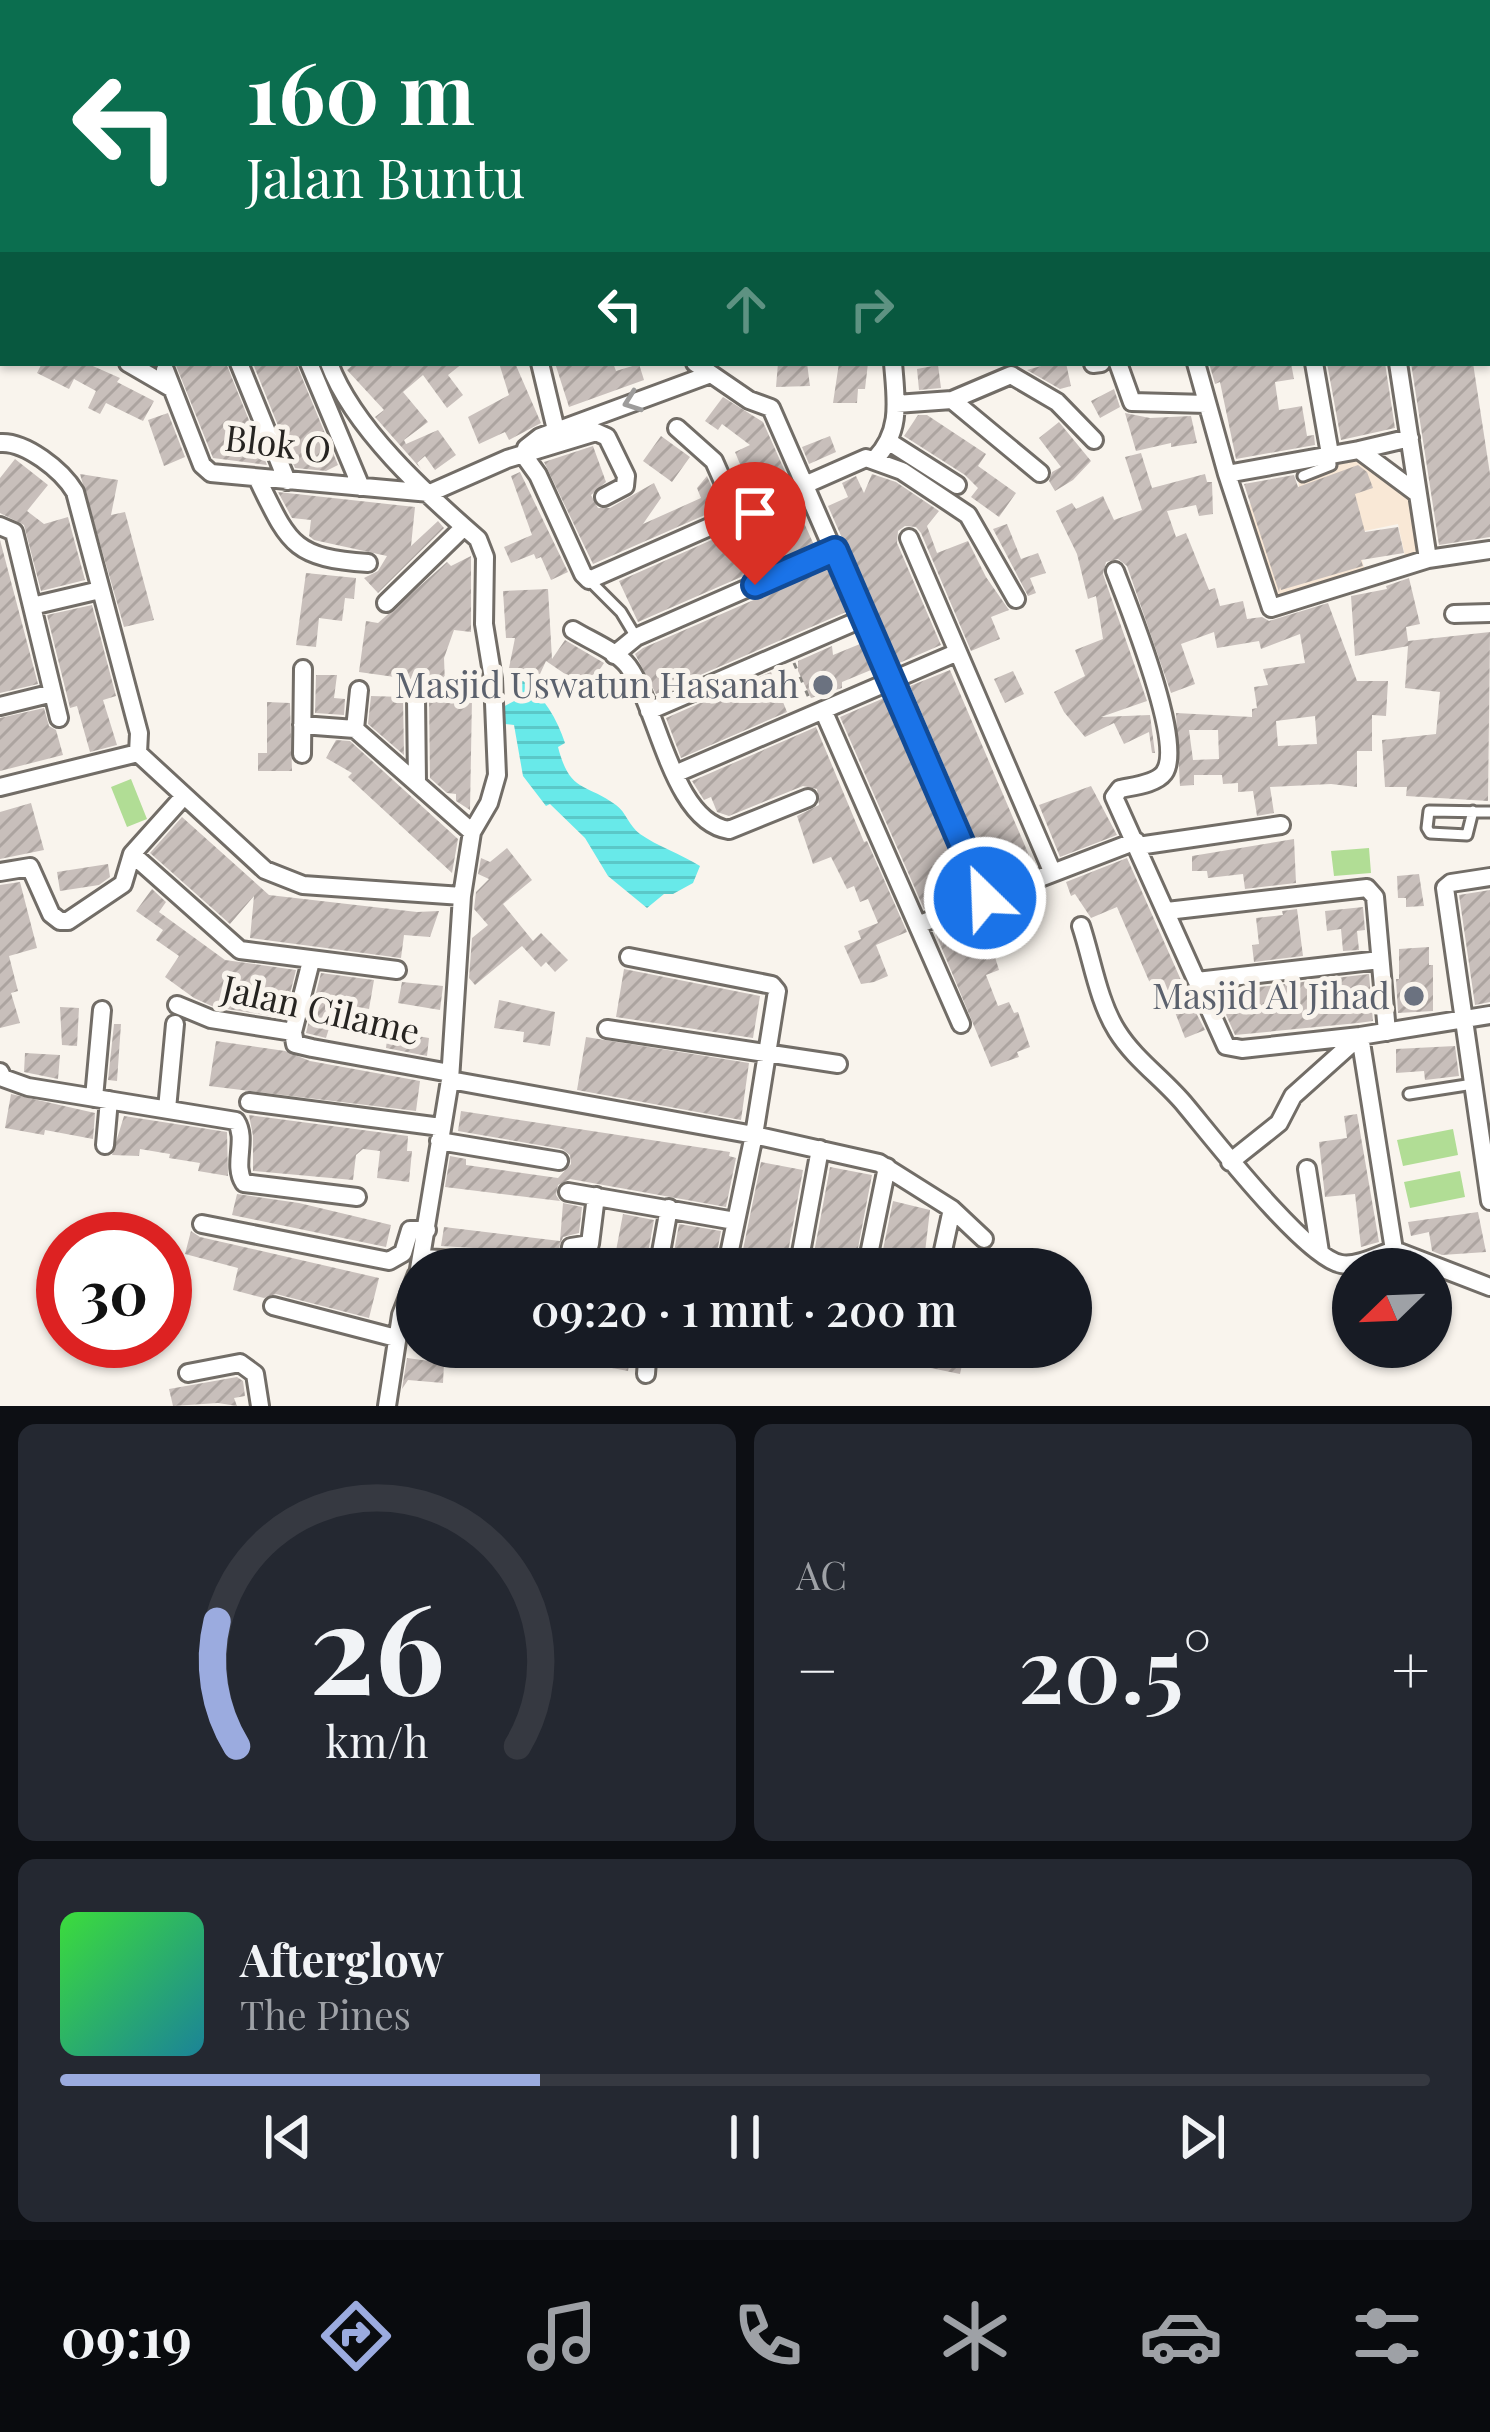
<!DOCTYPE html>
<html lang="id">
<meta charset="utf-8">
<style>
body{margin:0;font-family:"Playfair Display",serif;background:#242831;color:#f1f3f6;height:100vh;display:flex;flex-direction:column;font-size:45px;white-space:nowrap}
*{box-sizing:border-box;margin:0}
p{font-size:39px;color:#9ea1a6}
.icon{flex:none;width:66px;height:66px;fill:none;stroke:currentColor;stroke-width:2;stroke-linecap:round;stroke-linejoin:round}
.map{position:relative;height:1406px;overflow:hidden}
.side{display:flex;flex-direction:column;gap:18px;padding:18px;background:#0d0f14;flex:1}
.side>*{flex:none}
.guide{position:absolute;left:0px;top:0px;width:1491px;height:366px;box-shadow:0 3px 9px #0004;background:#0b6e4f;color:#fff;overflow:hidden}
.needle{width:78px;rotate:247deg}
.controls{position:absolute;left:1332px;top:1248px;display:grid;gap:24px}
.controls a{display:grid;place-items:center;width:120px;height:120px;border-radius:50%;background:#171b24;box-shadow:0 3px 9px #0004;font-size:60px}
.speed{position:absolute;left:36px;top:1212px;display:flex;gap:24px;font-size:60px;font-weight:700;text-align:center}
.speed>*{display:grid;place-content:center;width:156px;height:156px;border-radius:50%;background:#171b24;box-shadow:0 3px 9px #0004;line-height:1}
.speed .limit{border:18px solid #d22;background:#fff;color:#111}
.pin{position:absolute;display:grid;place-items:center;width:102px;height:102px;color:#fff;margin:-123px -51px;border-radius:50% 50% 50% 0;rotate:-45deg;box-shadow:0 0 12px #0007}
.pin .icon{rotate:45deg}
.me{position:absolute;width:132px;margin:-66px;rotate:336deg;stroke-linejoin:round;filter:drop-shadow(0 0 9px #0008)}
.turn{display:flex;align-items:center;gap:42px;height:252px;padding:0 48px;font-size:54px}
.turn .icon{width:156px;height:156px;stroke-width:2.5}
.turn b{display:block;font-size:84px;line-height:102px}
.lanes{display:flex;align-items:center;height:114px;padding:0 48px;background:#0003;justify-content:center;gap:60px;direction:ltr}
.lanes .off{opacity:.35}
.big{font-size:90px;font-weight:600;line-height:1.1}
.side .widget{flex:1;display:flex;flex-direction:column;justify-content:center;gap:18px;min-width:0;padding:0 42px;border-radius:18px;background:#242831}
.side .dial{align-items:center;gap:0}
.dial svg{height:312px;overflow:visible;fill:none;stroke:#363941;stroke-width:7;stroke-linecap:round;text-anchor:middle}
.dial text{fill:#f1f3f6;stroke:none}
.song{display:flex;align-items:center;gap:36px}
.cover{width:144px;height:144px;border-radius:18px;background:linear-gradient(135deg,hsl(120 70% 55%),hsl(190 70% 35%))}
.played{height:12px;border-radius:6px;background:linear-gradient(90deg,#9babdf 35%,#363941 35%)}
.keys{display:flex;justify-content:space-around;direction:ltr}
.heat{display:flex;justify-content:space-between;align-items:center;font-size:66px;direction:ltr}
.side .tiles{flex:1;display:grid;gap:18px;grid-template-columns:1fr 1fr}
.widget:last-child{grid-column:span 2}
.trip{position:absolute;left:396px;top:1248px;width:696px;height:120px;border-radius:60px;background:#171b24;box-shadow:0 3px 9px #0004;font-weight:600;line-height:120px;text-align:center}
.tabs{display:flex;height:192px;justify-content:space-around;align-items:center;background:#090b0e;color:#9ea1a6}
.tabs .icon{width:84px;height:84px}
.tabs .current{color:#9babdf}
.tabs b{font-size:54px;color:#f1f3f6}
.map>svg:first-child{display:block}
.education{fill:#f9e8d6}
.garden{fill:#b1dd95}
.water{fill:url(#water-rules)}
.building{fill:url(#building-hatch);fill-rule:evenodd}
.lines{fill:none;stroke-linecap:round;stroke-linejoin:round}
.service-casing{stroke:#726d67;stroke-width:15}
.minor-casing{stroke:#726d67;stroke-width:22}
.tertiary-casing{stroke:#726d67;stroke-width:27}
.path{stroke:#888580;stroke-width:3;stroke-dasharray:6 9;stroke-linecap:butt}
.service{stroke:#fff;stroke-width:9}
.minor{stroke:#fff;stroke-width:16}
.tertiary{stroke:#fff;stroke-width:21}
.oneway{stroke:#9d9c9b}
.route-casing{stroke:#114b97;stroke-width:30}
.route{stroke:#1a73e8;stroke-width:21}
.worship-dot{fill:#6b7280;stroke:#f9f4ed;stroke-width:4.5}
.labels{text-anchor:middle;stroke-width:10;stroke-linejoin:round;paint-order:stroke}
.street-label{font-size:36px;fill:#262421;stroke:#f9f4ed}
.worship-label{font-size:36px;fill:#5b616d;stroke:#f9f4ed;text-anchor:end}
</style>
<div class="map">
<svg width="1490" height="1406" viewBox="0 0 1490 1406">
<defs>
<pattern id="water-rules" width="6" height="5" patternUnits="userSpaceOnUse" patternTransform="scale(3)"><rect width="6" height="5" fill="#68e9e9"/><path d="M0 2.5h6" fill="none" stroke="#5ac8c8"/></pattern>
<pattern id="building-hatch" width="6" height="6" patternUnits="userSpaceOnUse" patternTransform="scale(3)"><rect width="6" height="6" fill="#c8bfbb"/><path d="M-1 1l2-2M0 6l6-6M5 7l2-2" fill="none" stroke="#aca4a0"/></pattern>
</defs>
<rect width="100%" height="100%" fill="#f9f4ed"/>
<path class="education" d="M1358,455L1413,497L1423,556L1406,561L1398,524L1355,533L1365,571L1272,607L1240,508L1299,487L1296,466Z"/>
<path class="garden" d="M131,779L147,819L127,827L111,787Z
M1369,848L1371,873L1334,876L1331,851Z
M1453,1129L1458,1155L1403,1166L1397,1140Z
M1460,1171L1465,1197L1410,1208L1404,1182Z"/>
<path class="water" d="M523,681C544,696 557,719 565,743L558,747C570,793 584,782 616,805C626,812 629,826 640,834C657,846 681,854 700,866L693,883L673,894H664L647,908L608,876L585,838L550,804L546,806L523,776L514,725L505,724L499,709L520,698L515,683Z"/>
<path class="building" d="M42,363H86L120,378L117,382L154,401L143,421L106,403L100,414L88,408L96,391L74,379L69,389L37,373Z
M175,363H226L267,465L213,458Z
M261,363H296L338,465L326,471L295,468L254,366Z
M355,363H463L448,375L463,395L447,408L423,375L403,392L428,422L404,440L406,444L438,430L456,455L435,470L425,456L417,463L421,469L375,417L384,410L347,370Z
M499,363H515L541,423L509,440L505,432L479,444L468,417L509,395Z
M555,363H613L616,371L639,364L644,380L569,407Z
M778,363H807L810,386L776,387Z
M839,363H868L865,389H858L857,403H833Z
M1041,363H1066L1071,386L1060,389L1027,370L1041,366Z
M1209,363H1291L1294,379L1275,382L1279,410L1302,406L1307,436L1314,435L1315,445L1236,459L1220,382L1215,384Z
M1327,363H1385L1395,428L1341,440Z
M1411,363H1473L1490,474V537L1439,545Z
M938,365L941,388L919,390L917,369Z
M1114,389L1120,407L1100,418L1091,401Z
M723,397L763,422L788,478L769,487L763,474L742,483L737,472L742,469L735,452L750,445L722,424L718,430L705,421Z
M168,413L185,457L164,466L148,420Z
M1125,413L1150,418L1191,416L1197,443L1171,447V443L1136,451Z
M918,415H927L986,454L978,466L1016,493L999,517L971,497L978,488L965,475L904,436Z
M1059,422L1091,461L1073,480L1055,491L1049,481L1052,472L1061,467L1039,438Z
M661,436L690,457L672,482L643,461Z
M830,436L836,452L809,464L802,447Z
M593,446L606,482L591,495L598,508H610L654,483L661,498L643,524L701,498L697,488L707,476L721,508L593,564L544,462Z
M1141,453L1152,488L1205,474L1207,482H1212L1213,514L1199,516L1196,505L1167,511L1176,537L1186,533L1209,590L1215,588L1220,606L1243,601L1247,619L1262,617L1269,621L1328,603L1357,681H1388L1386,716L1372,715V751H1357V787L1331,784L1270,787L1274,813L1257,816L1253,791L1238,792V783L1223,784L1222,775H1194V785L1180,786L1176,713L1252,717V709L1257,708L1254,687L1268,685L1263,669L1305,663L1300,634L1261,649L1259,641L1217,648L1214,632L1181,644L1195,684L1171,693L1127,566L1118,559L1106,562L1103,574L1147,701L1101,717L1150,715L1155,753H1152L1149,732L1124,744L1114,723L1085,737L1064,712L1054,692L1085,676L1075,650L1103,639L1096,596L1088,599L1077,554L1056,511L1072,503L1076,509L1103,496L1114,520L1142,510L1125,457ZM1315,716L1317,744L1278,746L1276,721ZM1189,730H1218L1219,759L1193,760Z
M15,459L48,485L27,511L44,524L68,517L85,580L41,591L24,525L0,513V478Z
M1358,465L1367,472L1373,488L1355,494L1365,532L1398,527L1404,553L1361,560L1363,566L1281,590L1280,587L1279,592L1244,484L1294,475L1298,487Z
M520,472L568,572L551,580L541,557L536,559L534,554L511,563L504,547L532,535L511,476Z
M80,474L118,480L111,515L125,512L154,620L124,627Z
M872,474L896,482L939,511L927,526L937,553L968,541L986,577L1009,610L991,617L1000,639L971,651L921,533L916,527L905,526L898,531L897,543L941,645L897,664L828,506L848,497L842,483L856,476L864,493Z
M278,492L415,507L411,546L438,521L444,528L378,593L364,578L378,571L387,556L314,540L309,536L311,520L292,518Z
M795,503L814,545L638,622L619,581Z
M1007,524L1021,559L1038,553L1046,573L1030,578L1036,593L1028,596L993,529Z
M0,540L38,684L0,693Z
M471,556V632L454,630L444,658L445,684L359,672L366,621L378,623L447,562L451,566Z
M827,568L846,612L656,694L635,654L643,648Z
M306,573L356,578L354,599L345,598L342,621L319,618L316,647L296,645Z
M1409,578L1420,624L1406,627L1408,641L1490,632L1488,801L1406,796L1407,787H1385L1382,740L1436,734L1440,692L1405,688L1408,646L1355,656L1351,596L1387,589L1386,586Z
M548,589L552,659L565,640L604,663L587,689L546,661L540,674L509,668L515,638H506L503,591Z
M92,605L116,696L103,700L117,745L90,752L77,706L70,708L47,615Z
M860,644L871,670L842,682V688L811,698L798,671V661L832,646L833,655Z
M950,670L1034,867L994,882L910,686Z
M1013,671L1024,694L1005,703L994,679Z
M771,672L787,712L681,758L666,718Z
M316,675H337L334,698L345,699L344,715L315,713Z
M371,696L403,697L404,755L368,724Z
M429,697L472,698L470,810L456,801V794L447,793L430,778Z
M884,698L968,892L924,909L840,717Z
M267,702L290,703L292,771H258V753H267Z
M44,708L49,726L56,730L63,755L0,771V718Z
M816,727L864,842L867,841L907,932L876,945L888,976L874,982L861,984L844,946L861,939L858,931L878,923L868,899L860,902L854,886L847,889L831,857L813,864L797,816L819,805L817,789L803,786L729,816L717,812L711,797L704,800L692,781Z
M336,740L350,741L458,839L452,873L348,777L352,773L326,758Z
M1091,786L1117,835L1060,857L1039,805Z
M31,803L44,850L0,859V812Z
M182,817L269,895L417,912L439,911L430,937L404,935L401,958L250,938L254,896L230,924L150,853Z
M1294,839L1296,883L1245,889L1243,874L1208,878L1207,871H1192V856Z
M507,848L532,880L503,904L533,941L541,933L568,960L555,972L546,962L541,967L522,946L475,985L469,978L472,938L488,925L474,909L476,892L489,879L478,874L481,858L490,862Z
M1127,858L1192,1005L1205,1030L1185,1038L1173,1007L1162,1011L1117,907L1091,918L1075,894L1071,896L1066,882Z
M108,864L110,877L99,885L60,891L57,872Z
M1419,874L1424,906L1406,907V898H1398L1397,876Z
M20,882L37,948L9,956L18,991L11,993L20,1023L0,1028V885Z
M152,889L166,902L159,912L225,960L296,970L284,1018L214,1007L194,998L165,977L179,956L156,940L163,930L136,911Z
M1490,890V1002L1475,1005L1459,895Z
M1363,907L1365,930L1357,931L1359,950L1343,951L1341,929L1327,931L1325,911Z
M1297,909L1303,956L1254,962L1252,945L1259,944L1256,918L1283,915L1282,911Z
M984,922L999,970L986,975L998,1006L1009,1002L1014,1013L1018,1012L1030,1047L1017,1052L1019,1057L991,1067L935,932L951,926L955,934Z
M1429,947V965H1433V1011L1398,1013L1396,979H1399V949Z
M624,969L760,996L753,1038L616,1017Z
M321,973L374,980L369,1009L337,1003L326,1038L306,1033Z
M1369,974L1373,1021L1358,1023L1235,1035L1216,992Z
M402,982L443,986L440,1010L398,1003Z
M499,1000L555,1012L550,1046L523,1042L524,1032L494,1028Z
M60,1007L79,1008L77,1046L62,1045Z
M114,1024H121L117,1081L108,1080Z
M388,1031L429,1038L427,1056L386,1048Z
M586,1037L749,1063L741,1120L577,1090Z
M216,1041L285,1051L310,1061L420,1081L416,1111L209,1086Z
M1455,1046L1459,1076L1425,1080L1424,1071L1396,1073V1049Z
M25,1053L60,1055L58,1079L24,1072Z
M11,1094L95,1113L93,1139L45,1130L44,1135L5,1128Z
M461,1111L730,1152L729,1156L736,1158L726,1207L570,1179L558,1185L556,1195L560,1201L445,1187L450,1156L466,1159V1165L558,1178L571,1164L570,1155L562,1149L458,1131Z
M1357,1114L1379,1242L1361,1247L1355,1194L1325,1197L1319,1142L1347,1138L1344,1116Z
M249,1115L408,1136L407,1151H412L409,1182L377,1178L380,1151L363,1149L356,1155L353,1180L253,1171V1136Z
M124,1116L227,1132L228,1176L198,1171L200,1163L169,1158L170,1154L140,1149L139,1156L112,1155Z
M761,1162L803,1170L785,1269H739Z
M830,1167L872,1175L854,1269H811Z
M237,1194L299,1203L391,1225L386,1247L232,1215Z
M893,1201L930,1210L923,1269H879Z
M563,1203L582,1207L579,1233L563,1237L557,1253L441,1246L444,1227L560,1241Z
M1478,1212L1486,1252L1442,1255L1432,1251L1429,1232L1411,1236L1408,1222Z
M623,1214L654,1220L645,1269L580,1267L582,1258L599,1253L615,1256Z
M679,1224L721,1231L714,1269H671Z
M191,1231L200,1237L379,1278L369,1318L276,1294L264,1298L233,1290L238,1268L185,1254Z
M955,1253L1007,1262L1006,1269H952Z
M599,1347H632L628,1371L596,1365Z
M925,1347H966L960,1374L921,1366Z
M407,1358L444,1363L443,1383L408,1380L402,1389Z
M237,1377L243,1381L245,1396L234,1398L237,1406L218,1403L173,1406L169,1389Z"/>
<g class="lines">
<defs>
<path id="service" d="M515,0V3
M1303,476L1331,465L1330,454
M589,580L621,612L636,637
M1473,811L1467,835L1430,833L1427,828L1429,811L1490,812
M1409,1094L1473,1084"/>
<path id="minor" d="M560,0L561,3
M769,0L770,3
M866,0V3
M1082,0L1083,3
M1225,0L1226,3
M1447,0V3
M269,3V0
M1169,3L1174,0
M1349,3L1351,0
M1488,284L1490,283
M1488,326L1490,337
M128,363L171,388
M239,363L287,481
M309,363L361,487
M329,363C353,428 426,494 478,539L485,557L484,624L493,679L497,775L489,803L472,832L462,896L450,1080L419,1269
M540,363L556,430
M695,363L749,400L771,408L985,898
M1118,363L1132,402L1207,404
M1196,363L1227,474L1271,608L1428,559L1490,550
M1314,363L1330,454
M1398,363L1418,494
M1093,364L1101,363
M165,370L202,465L211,473L430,493L507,459L596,432L607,437L626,476L625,486L604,497
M952,400L1040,473
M896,404L952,400L1011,375L1057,402L1094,440
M677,428L714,461L737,513
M0,443C25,441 62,470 75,492L139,733L138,753
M891,443L957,485
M526,448L540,437L708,375
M1359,450L1410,438
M523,454L538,475L583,574L589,580L866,458L902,471L968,515L1016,599
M875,459C902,431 896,400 893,363
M1227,474L1359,450L1418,494L1428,559
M257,478C289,543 292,558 368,563
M0,526L14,532L59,718
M909,538L1052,871
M1115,571C1128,605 1185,745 1164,773C1156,784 1133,786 1120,789L1114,797L1226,1046L1242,1049L1360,1036L1490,1015
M386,603L464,527
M32,606L100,590
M1454,614L1490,613
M573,630C589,640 617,651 628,666C658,707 672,822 729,830L808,798
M614,655L636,637L835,550
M416,697L417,782
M0,706L53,693
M823,710L961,1024
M649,711L864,618
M302,725L355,729L472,832
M355,729L359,690
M138,753L265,870L303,885L462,896
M302,754L303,669
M675,774L958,652
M0,787L138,753
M1138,846L1281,825
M132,854L240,950L397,970
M0,872L30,867L51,914L60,921H68L123,884L132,854L184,796
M1490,877L1451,883L1445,888L1490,1201
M1167,911L1367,888L1375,897L1387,1032
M920,924L1136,841
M1081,926C1092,959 1098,1001 1117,1031C1135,1060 1165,1080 1186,1106C1212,1137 1306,1258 1341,1264C1357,1267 1379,1255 1394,1250L1490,1287
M629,957L772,985L777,991L754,1135L726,1269
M1197,981L1380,960
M177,1005L211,1019L293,1032L295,1044L312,1048L450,1073
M607,1029L838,1064
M293,1032L311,961
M1360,1036L1394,1250
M0,1072L3,1078L28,1087L236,1121C248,1140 232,1164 244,1183L357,1197
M450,1080L754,1135L879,1163L952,1209L984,1239
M94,1098L102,1010
M249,1102L441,1127
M167,1109L175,1024
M439,1141L559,1161
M105,1145L109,1100
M1230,1162L1279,1123L1293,1096L1360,1036
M1307,1169L1320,1252
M568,1192L735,1221
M202,1224L389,1261L403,1253L410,1230H427
M423,1258L563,1266L569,1261L571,1247L590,1244L596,1196
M658,1269L669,1208
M798,1269L820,1149
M866,1269L887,1167
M939,1269L952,1209
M273,1306L396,1338
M188,1373L240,1363L255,1374L260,1406
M646,1374L648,1347
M387,1406L401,1315L417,1274"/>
<path id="tertiary" d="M351,3L357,0
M0,70H3"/>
</defs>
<use href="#service" class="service-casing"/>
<use href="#minor" class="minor-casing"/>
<use href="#tertiary" class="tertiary-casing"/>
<path class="path" d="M26,0L28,3
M1488,212H1490
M794,663L809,698"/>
<use href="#service" class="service"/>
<use href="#minor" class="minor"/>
<use href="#tertiary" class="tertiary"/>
</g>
<defs><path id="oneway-chevron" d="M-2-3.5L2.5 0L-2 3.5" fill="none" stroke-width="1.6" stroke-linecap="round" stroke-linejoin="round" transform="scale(3)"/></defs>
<use class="oneway" href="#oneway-chevron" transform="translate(632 402) rotate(160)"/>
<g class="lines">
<defs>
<path id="route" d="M755,585L835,550L985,898"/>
</defs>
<use href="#route" class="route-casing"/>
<use href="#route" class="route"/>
</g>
<g class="worship-dot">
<circle cx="823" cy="685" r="12"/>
<circle cx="1414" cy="996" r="12"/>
</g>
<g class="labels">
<g class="street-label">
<text transform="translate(278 444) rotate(7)" y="13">Blok O</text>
<text transform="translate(321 1010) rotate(13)" y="13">Jalan Cilame</text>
</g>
<g class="worship-label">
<text x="799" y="698">Masjid Uswatun Hasanah</text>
<text x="1390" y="1009">Masjid Al Jihad</text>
</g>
</g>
</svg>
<div class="controls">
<a><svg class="needle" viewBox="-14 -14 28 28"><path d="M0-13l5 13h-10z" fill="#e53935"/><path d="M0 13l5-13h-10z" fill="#9ea1a6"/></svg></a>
</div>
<div class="speed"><div class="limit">30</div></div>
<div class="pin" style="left:755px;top:585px;background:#d93025"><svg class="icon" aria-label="arrive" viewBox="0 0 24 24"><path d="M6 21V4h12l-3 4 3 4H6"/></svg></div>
<svg class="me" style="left:985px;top:898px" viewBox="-20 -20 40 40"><circle r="17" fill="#1a73e8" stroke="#fff" stroke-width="3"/><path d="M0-11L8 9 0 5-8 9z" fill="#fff"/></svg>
<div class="trip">09:20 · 1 mnt · 200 m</div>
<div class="guide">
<div class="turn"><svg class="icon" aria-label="left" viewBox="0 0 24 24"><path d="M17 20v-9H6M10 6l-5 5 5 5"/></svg><div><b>160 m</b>Jalan Buntu</div></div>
<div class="lanes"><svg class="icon" aria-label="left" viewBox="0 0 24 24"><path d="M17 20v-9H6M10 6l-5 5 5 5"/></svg><svg class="icon off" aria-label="ahead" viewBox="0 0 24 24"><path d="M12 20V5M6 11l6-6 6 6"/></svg><svg class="icon off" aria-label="right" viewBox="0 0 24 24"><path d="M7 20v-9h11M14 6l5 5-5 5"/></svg></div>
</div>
</div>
<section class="side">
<div class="tiles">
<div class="widget dial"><svg viewBox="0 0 100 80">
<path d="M14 69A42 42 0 1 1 86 69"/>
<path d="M14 69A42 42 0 0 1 9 37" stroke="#9babdf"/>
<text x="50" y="56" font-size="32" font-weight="700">26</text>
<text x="50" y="72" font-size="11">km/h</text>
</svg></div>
<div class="widget"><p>AC</p>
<div class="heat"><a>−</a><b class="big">20.5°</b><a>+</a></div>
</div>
<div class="widget">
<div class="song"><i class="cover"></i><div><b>Afterglow</b><p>The Pines</p></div></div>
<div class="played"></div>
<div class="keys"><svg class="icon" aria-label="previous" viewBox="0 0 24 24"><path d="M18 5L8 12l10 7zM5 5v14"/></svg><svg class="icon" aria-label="pause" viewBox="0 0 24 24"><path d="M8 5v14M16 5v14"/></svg><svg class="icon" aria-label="next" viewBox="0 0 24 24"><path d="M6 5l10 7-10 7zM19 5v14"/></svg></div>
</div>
</div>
</section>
<nav class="tabs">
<b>09:19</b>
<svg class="icon current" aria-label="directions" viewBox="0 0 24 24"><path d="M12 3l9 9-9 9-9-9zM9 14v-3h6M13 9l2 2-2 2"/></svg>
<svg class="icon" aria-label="music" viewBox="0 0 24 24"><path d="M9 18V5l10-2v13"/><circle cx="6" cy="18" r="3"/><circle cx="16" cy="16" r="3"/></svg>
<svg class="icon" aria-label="phone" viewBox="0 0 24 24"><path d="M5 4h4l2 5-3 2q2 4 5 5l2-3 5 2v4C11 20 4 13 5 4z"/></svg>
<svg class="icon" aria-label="climate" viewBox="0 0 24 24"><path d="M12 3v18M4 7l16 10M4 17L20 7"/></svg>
<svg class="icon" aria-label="car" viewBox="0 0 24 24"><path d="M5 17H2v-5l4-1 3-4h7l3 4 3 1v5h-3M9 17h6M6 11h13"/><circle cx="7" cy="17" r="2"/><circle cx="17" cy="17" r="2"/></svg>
<svg class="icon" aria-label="filters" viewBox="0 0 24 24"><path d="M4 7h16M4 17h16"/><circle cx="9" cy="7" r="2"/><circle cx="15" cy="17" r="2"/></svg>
</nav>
